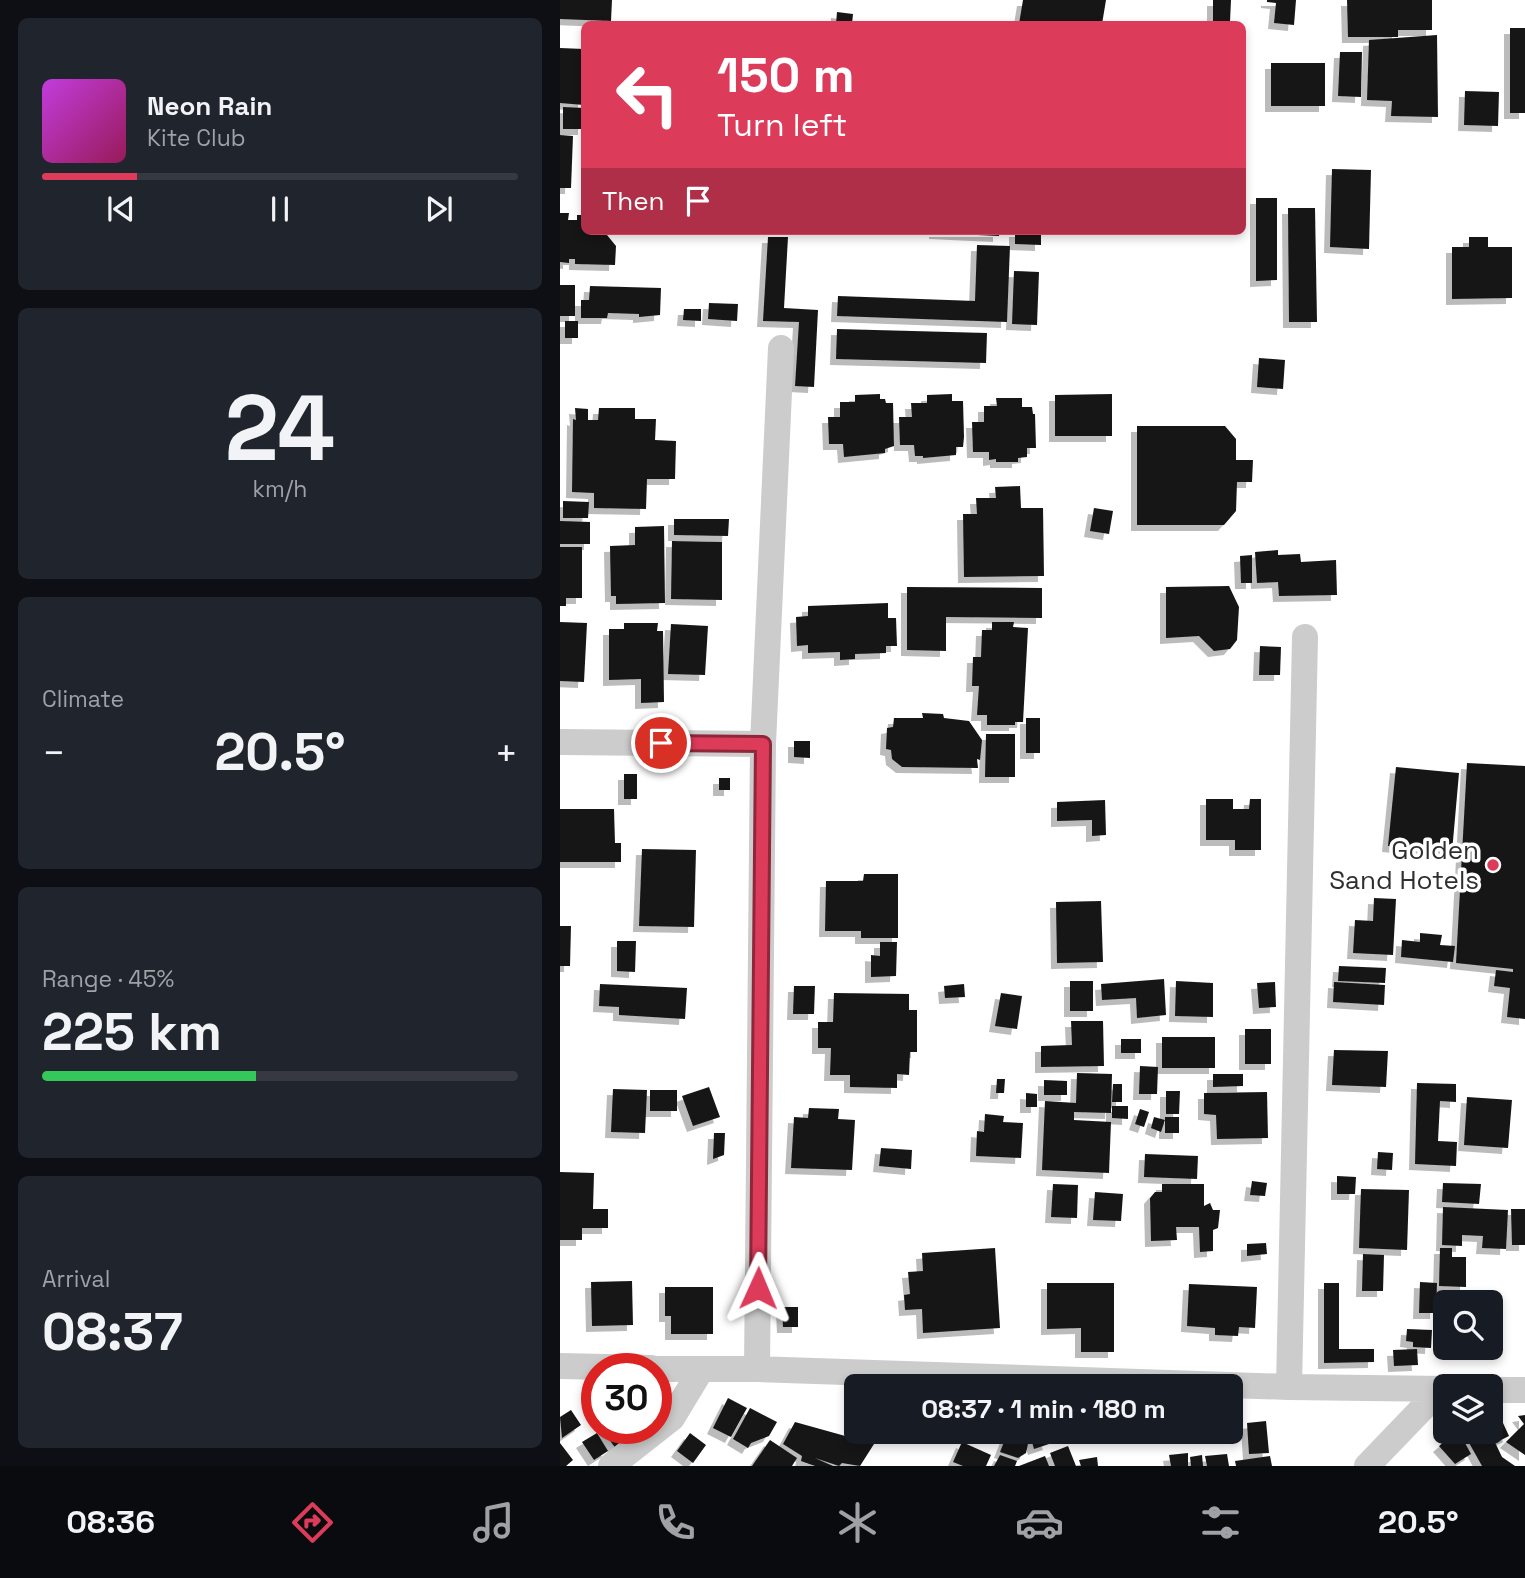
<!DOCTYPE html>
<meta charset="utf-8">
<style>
body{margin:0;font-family:"Space Grotesk",sans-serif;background:#20242c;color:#f1f3f6;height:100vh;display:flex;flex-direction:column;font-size:26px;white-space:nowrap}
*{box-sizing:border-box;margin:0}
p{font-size:23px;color:#9ea1a6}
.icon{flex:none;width:38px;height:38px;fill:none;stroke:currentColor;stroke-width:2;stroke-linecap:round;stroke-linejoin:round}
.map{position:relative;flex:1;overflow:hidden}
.details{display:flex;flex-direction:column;gap:18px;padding:18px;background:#0d0f14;width:560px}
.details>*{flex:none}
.top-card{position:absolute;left:21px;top:21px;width:665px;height:214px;border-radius:10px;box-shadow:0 4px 10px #0003;background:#dd3b5a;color:#fff;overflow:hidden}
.tools{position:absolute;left:873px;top:1290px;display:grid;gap:14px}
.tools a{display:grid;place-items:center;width:70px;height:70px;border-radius:10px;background:#171b24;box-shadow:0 4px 10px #0003;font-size:35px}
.speed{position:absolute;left:21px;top:1353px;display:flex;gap:14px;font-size:35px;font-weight:700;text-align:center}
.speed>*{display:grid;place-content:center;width:91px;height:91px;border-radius:50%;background:#171b24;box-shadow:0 4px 10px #0003;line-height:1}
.speed .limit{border:10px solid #d22;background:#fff;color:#111}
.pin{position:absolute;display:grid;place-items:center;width:60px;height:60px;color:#fff;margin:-30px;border:4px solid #fff;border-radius:50%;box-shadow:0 2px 7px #0007}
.me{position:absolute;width:77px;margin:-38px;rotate:1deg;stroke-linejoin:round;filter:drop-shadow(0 0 5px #0008)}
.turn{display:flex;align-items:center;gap:24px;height:147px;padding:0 21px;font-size:32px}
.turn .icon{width:91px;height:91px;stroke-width:2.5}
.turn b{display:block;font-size:49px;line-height:60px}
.then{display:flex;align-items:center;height:66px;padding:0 21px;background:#0003;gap:14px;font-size:26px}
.big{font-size:52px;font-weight:600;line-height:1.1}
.details .tile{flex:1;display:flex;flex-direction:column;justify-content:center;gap:10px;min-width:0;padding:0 24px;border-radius:10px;background:#20242c}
.details .dial{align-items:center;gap:0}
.dial b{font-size:91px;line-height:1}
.song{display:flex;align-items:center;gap:21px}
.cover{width:84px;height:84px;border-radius:10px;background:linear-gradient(135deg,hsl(290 70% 55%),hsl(330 70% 35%))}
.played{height:7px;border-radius:4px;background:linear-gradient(90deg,#dd3b5a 20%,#363941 20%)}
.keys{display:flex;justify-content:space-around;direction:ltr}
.heat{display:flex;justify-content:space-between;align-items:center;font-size:38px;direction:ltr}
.charge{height:10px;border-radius:5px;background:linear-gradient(90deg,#34c759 45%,#363941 0)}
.trip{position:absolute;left:284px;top:1374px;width:399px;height:70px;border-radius:10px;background:#171b24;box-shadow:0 4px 10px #0003;font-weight:600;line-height:70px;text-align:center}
.tabs{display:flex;height:112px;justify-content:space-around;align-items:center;background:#090b0e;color:#9ea1a6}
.tabs .icon{width:49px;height:49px}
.tabs .current{color:#dd3b5a}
.tabs b{font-size:32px;color:#f1f3f6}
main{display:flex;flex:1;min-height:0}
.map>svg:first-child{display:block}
.building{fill:#161616;filter:url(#shadow)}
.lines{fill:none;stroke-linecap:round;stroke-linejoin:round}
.street{stroke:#ccc;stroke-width:26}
.route-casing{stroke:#90263a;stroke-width:18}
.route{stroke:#dd3b5a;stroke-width:12}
.poi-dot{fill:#dd3b5a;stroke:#fff;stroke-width:2.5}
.labels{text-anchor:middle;stroke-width:7;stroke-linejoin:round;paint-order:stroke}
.poi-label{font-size:26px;fill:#2f2f2f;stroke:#fff;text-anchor:end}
</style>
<main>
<section class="details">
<div class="tile">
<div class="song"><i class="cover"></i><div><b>Neon Rain</b><p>Kite Club</p></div></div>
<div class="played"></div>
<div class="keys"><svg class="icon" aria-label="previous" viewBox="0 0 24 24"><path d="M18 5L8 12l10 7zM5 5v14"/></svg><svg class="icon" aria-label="pause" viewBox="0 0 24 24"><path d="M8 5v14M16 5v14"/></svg><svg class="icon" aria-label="next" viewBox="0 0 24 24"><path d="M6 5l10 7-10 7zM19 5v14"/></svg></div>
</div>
<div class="tile dial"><b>24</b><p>km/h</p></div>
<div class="tile"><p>Climate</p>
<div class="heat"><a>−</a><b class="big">20.5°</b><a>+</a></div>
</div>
<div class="tile"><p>Range · 45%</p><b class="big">225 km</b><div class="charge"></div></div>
<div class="tile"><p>Arrival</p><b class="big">08:37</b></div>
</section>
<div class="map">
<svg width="965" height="1466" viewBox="0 0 965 1466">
<defs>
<filter id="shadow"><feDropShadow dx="-6" dy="6" stdDeviation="0" flood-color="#0004"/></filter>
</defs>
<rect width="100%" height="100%" fill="#fff"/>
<path class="building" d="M0,0H52L51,21L0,19Z
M463,0H546L542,24L528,22L527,24H459Z
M653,0H671L670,22H653Z
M707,0H736L734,25L714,23L716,3L707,2Z
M787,0H872V30H838V37H788Z
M277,12L293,14L292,24H276Z
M950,28H965V113H950Z
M877,35L878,117L831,116L832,101L807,100L809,40Z
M0,48L24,49V105L0,103Z
M780,52H802L801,97L778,96Z
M711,63H765V106H711Z
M905,91L939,92L938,126L904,125Z
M3,107L24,108V129H3Z
M0,135L13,136L11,188H0Z
M772,169L811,170L809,249L770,247Z
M696,198H717V280L696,281Z
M728,208H755L757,322H729Z
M0,213H9L8,220H17V215H24V231H48L47,235L56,246L55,265L15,264V259H9V263L0,262Z
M375,231H439V236L375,233Z
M455,231H481V245L455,244Z
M208,237H228L224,308L258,310L254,387L235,386L239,322L203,321Z
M909,237H928V247H952V298L892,299V247H909Z
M417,245L450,246L447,322L277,316L278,296L415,301Z
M454,271L479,272L477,325L452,324Z
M0,285H15V316H0Z
M30,286L101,288L100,315L79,317V314L48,313L47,318H21V300H29Z
M149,303L178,304L177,321L148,319Z
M124,309H141V321L123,320Z
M5,321H18V338H5Z
M277,329L427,333L426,363L276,359Z
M699,358L725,360L723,389L697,387Z
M320,394V399H325L326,403H333L334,446L325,449V453L284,457L283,444H269L268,417H280V402H295V395Z
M392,394V401H403L404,437L403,447H396V455L363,458V456H355L354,445H340L339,417H352L351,403H367V395Z
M552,394V436H495V395Z
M436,398H462V407H472L473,414H475L476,448H467V457L458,458V462H436V459L429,460V452H413L412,422H424V406H437Z
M15,408L28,409V420H38L39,408H75V419H96L95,440L116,441L115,479H87L86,509L34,508V493L12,492L13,419L16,420Z
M577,426H665L676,439V460H693L692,482H677L676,511L664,525H577Z
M460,486L461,508H483L484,576L404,577L403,514H417L416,498H436L435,487Z
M3,501L29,502L28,518H3Z
M534,508L553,511L549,534L530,531Z
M114,519H169L168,536L114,535Z
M0,521L30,522V544H0Z
M104,526L105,603L56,604V596H51L50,546L75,545V527Z
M112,541L162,542V600L111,599Z
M0,547H22V598H6V606H0Z
M718,550V555L740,554L741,562L776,560L777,595L719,596L718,582L697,583L695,552Z
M692,555V583H681L680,556Z
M669,586L679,607L677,640L670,649L654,651L639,636L606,638V587Z
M347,587L482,588V618L386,617V651L347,650Z
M328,603V618H336L337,646H326V653L295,654V659L280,660V652L248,653V645L237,646L236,617L248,616V606Z
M0,622L27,623L24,682L0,681Z
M432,622H454L453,627L468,628L463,722H455V725H427V715H417L419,686H412L413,657H421L422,630H432Z
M64,623H98L97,631H103L104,702L81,703V679L49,680V629H64Z
M111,624L148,626L145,675L108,674Z
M700,646L721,647L720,675H699Z
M362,713L383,714L384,718L409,721L422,740L420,760L417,759L418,768L342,767L332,759L331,750L326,749L327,728L333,727L334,718H363Z
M466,718H480V753H466Z
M426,734H455V777H425Z
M234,741H250V758L234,757Z
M907,763L965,766V1019L947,1017L950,988L934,986L936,970L953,972V969L896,963Z
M836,767L899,773L892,852L828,846Z
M64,774H77V799H64Z
M159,778H170V790H159Z
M646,799H673V809H689L690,799H701V850H675V840H646Z
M545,800L546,835L532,836V820L497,821V802Z
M0,809H54L55,843H61V862H0Z
M82,849L136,850L134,927L79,926Z
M304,874H338V938H301V931H265L266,881H303Z
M814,898L836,899L833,955L793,953L795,920L813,921Z
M541,901L543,962L497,963L496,902Z
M0,926H11L10,966H0Z
M860,933L882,935L880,945L895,946L893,962L841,957L842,940L860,942Z
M57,941H76L75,972L57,971Z
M320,942H337L336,976L311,977V955L320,956Z
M779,966L826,968L825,983L778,981Z
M604,979L606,1015L577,1018L576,998L542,1000L541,984Z
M510,981H533V1011H510Z
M616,981L653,983V1017L615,1016Z
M715,982L716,1007L699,1008L697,983Z
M774,982L825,985L824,1005L773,1002Z
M40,984L127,988L125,1019L59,1015V1007L39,1006Z
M404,984L405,997L385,998L384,986Z
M234,986H255L254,1014H233Z
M274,993L349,994V1010H357V1052H350L349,1075L337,1074V1088L290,1087V1075H270L271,1048H258V1022H273Z
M441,993L462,996L457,1029L435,1026Z
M511,1021H543L544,1066L481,1067V1046L512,1045Z
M685,1029H711V1064H685Z
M602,1037H655V1068H602Z
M561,1039H581V1053H561Z
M774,1050L828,1051L826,1087L772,1085Z
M580,1066L598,1067L597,1094H579Z
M517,1073L552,1074L551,1113L514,1112V1120L551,1122L549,1173L482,1170L485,1101L516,1103Z
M653,1074H683V1086L653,1087Z
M437,1079H445L444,1093H436Z
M484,1080L507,1081V1095H484Z
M857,1083L896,1084V1102L880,1101L878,1141L897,1142L896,1166L855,1164Z
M553,1084H562V1102H552Z
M149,1087L160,1117L133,1126L122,1096Z
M53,1089L87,1090L85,1133L51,1132Z
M90,1090H117V1111H90Z
M606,1091H620L619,1114H606Z
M707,1092L708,1138L657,1139L656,1115L644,1114V1093Z
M466,1093L477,1094V1107H466Z
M907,1097L952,1100L948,1148L904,1145Z
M552,1106H568V1119L552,1118Z
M249,1108L279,1109L278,1119L295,1120L292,1170L231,1168L234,1117L248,1118Z
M580,1109L589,1112L584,1127L575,1124Z
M425,1114L444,1116L443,1122L463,1123L461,1158L416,1156L417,1131L424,1132Z
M594,1117L605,1120L601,1132L591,1128Z
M605,1117H619V1133H605Z
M154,1133H165L164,1155L153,1159Z
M321,1148L352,1150L351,1169L319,1166Z
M818,1152L833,1153L832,1170L817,1169Z
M585,1154L638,1156L637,1179L584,1177Z
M0,1172L34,1173L33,1209H48V1228H22V1240H0Z
M777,1176L796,1177L795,1194H777Z
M692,1181L707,1183L705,1196L690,1195Z
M883,1183L921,1184L919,1204L882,1202Z
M493,1184L518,1185L517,1218L491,1217Z
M602,1184H644V1206L650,1203L653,1210H660L658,1228L653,1230V1251L640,1252L639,1227H616L617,1240L591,1241L590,1198L595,1192H602Z
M801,1189L849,1190L847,1250L799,1248Z
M535,1192L563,1194L561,1221L533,1220Z
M883,1207L948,1210L946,1249L922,1248L923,1236L902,1235V1246L882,1245Z
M951,1209H965V1245H952Z
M706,1243L707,1254L687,1256V1244Z
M435,1248L440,1328L363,1333L362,1309L345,1310L344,1295L350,1294L348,1272L363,1271L362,1253Z
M880,1248H892V1257H906V1287L879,1286Z
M803,1254L824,1255L823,1291H802Z
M72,1281L73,1325L32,1326L31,1282Z
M860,1282L877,1283L876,1313H859Z
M487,1283H554V1352H521V1328L487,1329Z
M764,1283H779V1349H814V1362L764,1363Z
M629,1284L697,1287L695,1328L679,1327L678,1336L655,1335V1328L627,1326Z
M105,1287H153V1334H111V1316H105Z
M222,1307H238V1327H223Z
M847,1329L872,1330L871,1348L853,1347V1342L846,1341Z
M857,1349L858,1365L834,1366L833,1350Z
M37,1397V1409L30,1410L29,1398Z
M168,1398L187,1408L171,1437L153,1428Z
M190,1408L217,1422L209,1436L191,1443L188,1448L173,1439Z
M11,1410L21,1425L2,1438L0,1417Z
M965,1415V1455L946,1442L964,1424L958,1416Z
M706,1421L709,1453L689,1454L687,1423Z
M235,1422L314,1444L300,1466L282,1463L279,1466L255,1458L273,1466H255L241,1461L242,1456L223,1444Z
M931,1423H943L949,1436L937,1442L931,1430Z
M45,1428H67L74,1438L57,1450L42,1430Z
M448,1432L469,1439L466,1453L458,1458L440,1452Z
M481,1432H485L489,1444L474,1449L470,1435Z
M896,1432H899L911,1454L895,1464L879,1446Z
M903,1432H930L942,1457L955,1466H922Z
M37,1433L48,1451L34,1460L22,1442Z
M130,1433L146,1445L133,1463L117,1451Z
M210,1440L237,1458L232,1466H192Z
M402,1442L431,1455L426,1466H403L393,1462Z
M0,1443L13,1460L6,1466H0Z
M508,1446L516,1466H495L490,1453Z
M628,1453V1466H611L609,1455Z
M667,1454L669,1466H647L645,1456Z
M440,1455L457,1461L455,1466H434Z
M642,1455L643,1466H631L630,1457Z
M485,1456L489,1466H459Z
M710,1456L712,1466H676L675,1461Z
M537,1457L538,1466H521L519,1460Z"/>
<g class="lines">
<path class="street" d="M0,742L203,744
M0,1366L91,1368
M96,1369H197L729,1387L886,1389
M197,1369L203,744L221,348
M729,1387L745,637
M931,1390H965
M51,1466L112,1418L141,1370
M807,1466L881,1389"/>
</g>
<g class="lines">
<defs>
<path id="route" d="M101,743L203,744L198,1288"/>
</defs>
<use href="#route" class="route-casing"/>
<use href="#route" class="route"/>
</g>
<circle class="poi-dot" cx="933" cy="865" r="7"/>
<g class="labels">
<g class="poi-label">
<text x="919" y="859">Golden<tspan x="919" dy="30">Sand Hotels</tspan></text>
</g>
</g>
</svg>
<div class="tools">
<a><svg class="icon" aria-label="search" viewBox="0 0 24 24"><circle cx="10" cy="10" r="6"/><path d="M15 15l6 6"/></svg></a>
<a><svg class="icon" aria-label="layers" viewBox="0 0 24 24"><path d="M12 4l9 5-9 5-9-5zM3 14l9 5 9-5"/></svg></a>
</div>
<div class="speed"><div class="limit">30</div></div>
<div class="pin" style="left:101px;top:743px;background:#d93025"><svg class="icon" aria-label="arrive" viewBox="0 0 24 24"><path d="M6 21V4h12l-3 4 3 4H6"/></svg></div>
<svg class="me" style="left:198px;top:1288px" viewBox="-20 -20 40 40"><path d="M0-17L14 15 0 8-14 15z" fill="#dd3b5a" stroke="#fff" stroke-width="4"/></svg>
<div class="trip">08:37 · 1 min · 180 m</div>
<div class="top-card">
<div class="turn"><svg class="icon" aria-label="left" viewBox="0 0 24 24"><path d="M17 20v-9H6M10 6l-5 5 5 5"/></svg><div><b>150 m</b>Turn left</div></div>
<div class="then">Then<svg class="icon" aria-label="arrive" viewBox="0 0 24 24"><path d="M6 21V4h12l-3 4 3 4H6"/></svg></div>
</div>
</div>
</main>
<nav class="tabs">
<b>08:36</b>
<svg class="icon current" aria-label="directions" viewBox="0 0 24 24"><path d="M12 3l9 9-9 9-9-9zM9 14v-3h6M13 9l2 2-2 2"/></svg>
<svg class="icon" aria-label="music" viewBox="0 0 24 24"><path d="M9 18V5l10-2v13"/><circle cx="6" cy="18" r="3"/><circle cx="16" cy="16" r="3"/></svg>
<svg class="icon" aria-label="phone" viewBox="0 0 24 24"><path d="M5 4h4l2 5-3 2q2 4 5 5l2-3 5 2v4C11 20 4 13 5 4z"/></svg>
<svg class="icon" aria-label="climate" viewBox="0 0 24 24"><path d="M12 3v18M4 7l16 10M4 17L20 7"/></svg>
<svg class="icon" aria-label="car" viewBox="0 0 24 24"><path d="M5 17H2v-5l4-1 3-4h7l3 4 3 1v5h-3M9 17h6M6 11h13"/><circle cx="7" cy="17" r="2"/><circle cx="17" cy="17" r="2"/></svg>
<svg class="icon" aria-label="filters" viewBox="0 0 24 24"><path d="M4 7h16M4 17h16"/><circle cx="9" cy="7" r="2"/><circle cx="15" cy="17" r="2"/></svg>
<b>20.5°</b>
</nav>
